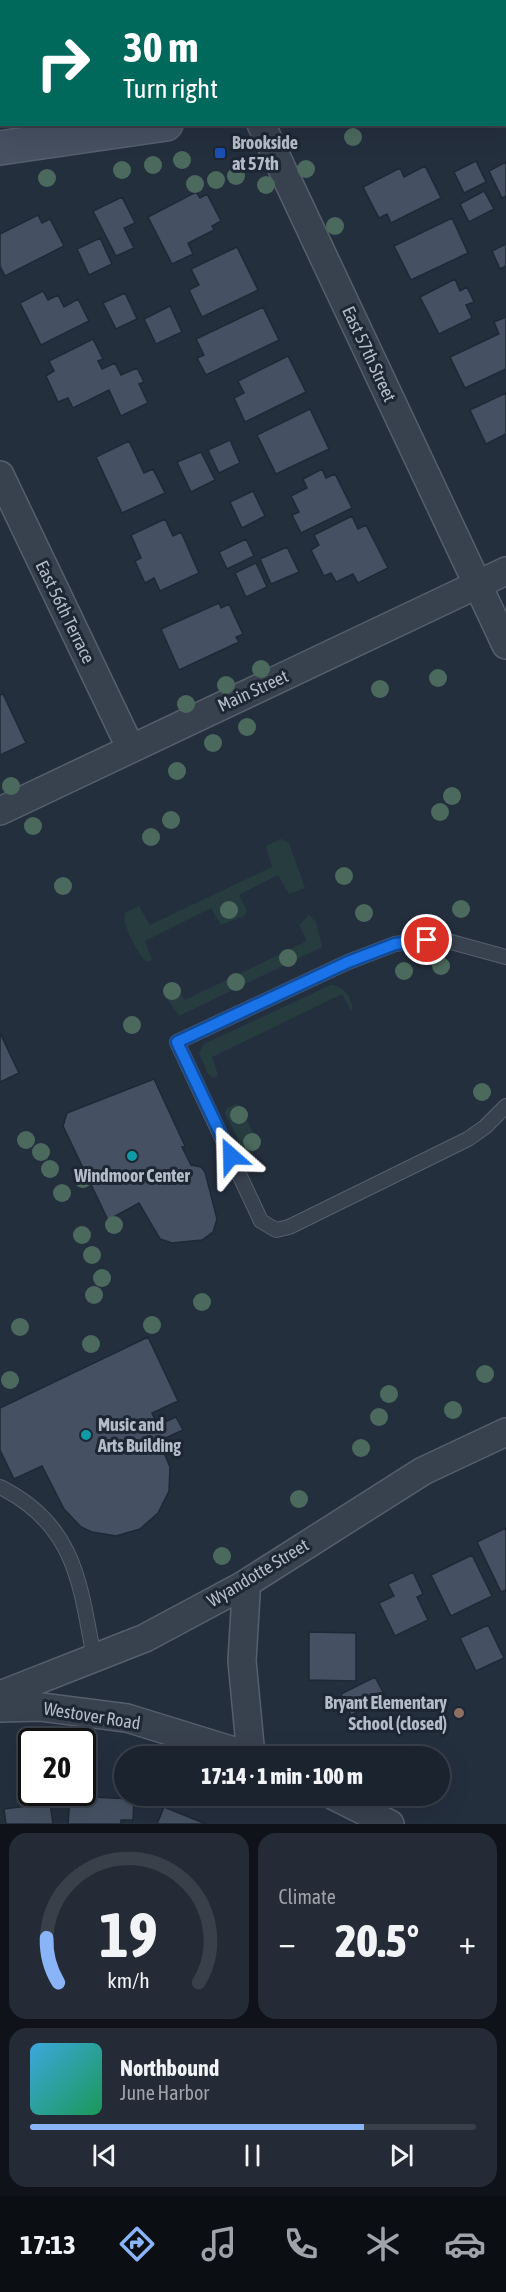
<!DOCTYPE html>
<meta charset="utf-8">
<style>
body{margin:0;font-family:"Asap Condensed",sans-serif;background:#242b36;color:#f1f3f6;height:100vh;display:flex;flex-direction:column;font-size:22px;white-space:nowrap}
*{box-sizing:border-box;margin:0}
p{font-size:20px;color:#a0a4aa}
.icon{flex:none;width:33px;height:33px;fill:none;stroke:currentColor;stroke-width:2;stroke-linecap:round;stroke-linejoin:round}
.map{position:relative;height:1824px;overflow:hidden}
.sheet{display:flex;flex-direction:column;gap:9px;padding:9px;background:#0f1319;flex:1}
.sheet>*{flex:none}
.top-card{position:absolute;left:0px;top:0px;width:507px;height:126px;box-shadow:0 6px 24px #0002,0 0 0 2px #39404a;background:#00695c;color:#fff;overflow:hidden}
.speed{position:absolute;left:18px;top:1728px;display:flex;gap:12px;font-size:30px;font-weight:700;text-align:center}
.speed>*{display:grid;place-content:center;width:78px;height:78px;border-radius:50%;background:#1b232e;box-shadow:0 6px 24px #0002,0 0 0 2px #39404a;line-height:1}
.speed .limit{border:3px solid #111;border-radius:9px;background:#fff;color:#111}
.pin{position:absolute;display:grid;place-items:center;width:51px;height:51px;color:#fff;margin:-26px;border:3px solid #fff;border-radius:50%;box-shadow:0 2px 6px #0007}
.me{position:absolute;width:66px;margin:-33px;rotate:335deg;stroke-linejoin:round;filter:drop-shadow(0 0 4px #0008)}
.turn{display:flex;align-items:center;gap:21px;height:126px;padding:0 24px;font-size:27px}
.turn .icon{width:78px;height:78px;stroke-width:2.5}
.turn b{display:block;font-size:42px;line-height:51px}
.big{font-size:45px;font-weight:800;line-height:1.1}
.sheet .card{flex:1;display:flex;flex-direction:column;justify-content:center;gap:9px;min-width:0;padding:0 21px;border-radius:18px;background:#242b36}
.sheet .dial{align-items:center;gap:0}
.dial svg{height:156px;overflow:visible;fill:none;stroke:#39404a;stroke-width:7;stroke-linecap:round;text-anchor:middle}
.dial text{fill:#f1f3f6;stroke:none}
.song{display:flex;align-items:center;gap:18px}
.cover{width:72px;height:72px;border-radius:9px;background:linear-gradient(135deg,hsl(200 70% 55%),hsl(150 70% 35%))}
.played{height:6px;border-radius:3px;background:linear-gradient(90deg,#8ab4f8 75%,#39404a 75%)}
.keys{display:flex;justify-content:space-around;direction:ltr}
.heat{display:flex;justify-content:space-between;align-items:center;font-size:33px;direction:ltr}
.sheet .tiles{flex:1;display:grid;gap:9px;grid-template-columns:1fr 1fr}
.card:last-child{grid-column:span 2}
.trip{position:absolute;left:114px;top:1746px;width:336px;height:60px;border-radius:30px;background:#1b232e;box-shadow:0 6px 24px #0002,0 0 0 2px #39404a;font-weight:800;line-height:60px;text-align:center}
.menu{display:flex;height:96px;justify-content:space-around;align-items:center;background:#0b0e12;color:#a0a4aa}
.menu .icon{width:42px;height:42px}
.menu .active{color:#8ab4f8}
.menu b{font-size:27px;color:#f1f3f6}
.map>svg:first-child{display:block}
.green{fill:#263c3f}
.building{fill:#455162;stroke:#1f2835;stroke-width:1.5}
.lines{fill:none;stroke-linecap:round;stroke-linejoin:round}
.service-casing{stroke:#565f6c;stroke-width:16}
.minor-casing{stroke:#565f6c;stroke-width:30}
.secondary-casing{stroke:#565f6c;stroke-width:36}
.path{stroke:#44595c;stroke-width:4;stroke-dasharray:4.5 4.5;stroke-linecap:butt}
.service{stroke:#38414e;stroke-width:14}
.minor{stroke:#38414e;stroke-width:27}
.secondary{stroke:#465061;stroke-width:33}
.tree{fill:#4b6a5d}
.route-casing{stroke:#114b97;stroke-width:15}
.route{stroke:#1a73e8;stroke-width:10}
.transit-dot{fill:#1a4fb4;stroke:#1d2633;stroke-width:2}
.culture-dot{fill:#0f9aa8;stroke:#1d2633;stroke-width:2}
.education-dot{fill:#8d6e63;stroke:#1d2633;stroke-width:2}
.labels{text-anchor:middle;stroke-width:6;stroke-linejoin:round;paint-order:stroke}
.poi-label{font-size:18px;font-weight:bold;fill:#b4bcc9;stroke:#1d2633;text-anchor:start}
.street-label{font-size:18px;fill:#b4bcc9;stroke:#1d2633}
</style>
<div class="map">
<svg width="506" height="1824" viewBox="0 0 506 1824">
<rect width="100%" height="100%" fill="#242f3e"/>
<path class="green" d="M0,0H185L186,1L2,2V124L10,125L0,126Z
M226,0H506V54V2Z
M281,839L289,843L305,888L289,894L278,875L239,895L247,911L244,916L221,925L211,908L145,941L152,960L147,962C138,955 121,923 125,913L139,906L150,925L272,867L266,846Z
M309,915L316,922L322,947L179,1016L165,996V985L174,983L185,1000L307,941L299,925Z
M331,985C345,986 351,998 353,1010L350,1009L342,994L212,1057L218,1075L214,1078L208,1074L199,1053L204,1044Z
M236,1104L240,1106L259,1145L257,1150L249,1153L244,1152L225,1113L227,1108Z"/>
<path class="building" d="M476,161L486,182L464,193L454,172Z
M506,162V196L502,198L489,171Z
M425,166L441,198L391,223L387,214L379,218L363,187L400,168L404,177Z
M484,191L494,209L469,222L460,204Z
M196,192L200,198L207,194L221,221L212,226L214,230L188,243L193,254L172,264L148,217Z
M122,197L135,223L124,228L134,248L116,256L93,211Z
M38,215L42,223L50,219L64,246L5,276L0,266V234Z
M452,218L468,253L411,280L394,246Z
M100,238L112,264L89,275L77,249Z
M506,244V266L500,269L492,251Z
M237,247L258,290L202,317L189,290L199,285L191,269Z
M455,279L460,291L467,287L474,302L466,305L472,318L439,334L420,297Z
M43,291L48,300L58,295L64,307L78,299L89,321L41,345L20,303Z
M125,293L137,319L116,329L103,303Z
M170,306L182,332L156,344L144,319Z
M263,307L279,340L206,375L197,358L204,355L196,339Z
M506,317V369L465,388L450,357L499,334L494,322Z
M93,339L103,359L98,361L102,369L115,363L121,375L137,368L144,382L139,384L148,403L121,416L109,390L73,408L68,398L58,402L46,376L54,371L49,361Z
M288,356L306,392L245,422L234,398L244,393L238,381Z
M506,393V434L486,444L470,410Z
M310,409L329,449L276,474L257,435Z
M230,440L240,463L219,473L208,450Z
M129,441L144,473L153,469L165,493L122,513L96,457Z
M201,452L215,480L191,492L177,462Z
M322,469L326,478L335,474L352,508L301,533L292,515L299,512L291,496L307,488L303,479Z
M253,491L265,516L242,528L230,502Z
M352,516L358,529L366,525L388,568L358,583L353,574L336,582L331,573L324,576L311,550L319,545L314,535Z
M165,519L173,536L181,532L199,573L160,591L154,578L145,583L135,561L141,558L131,535Z
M246,539L254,556L227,569L219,552Z
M287,547L299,572L271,584L260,559Z
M256,563L267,587L246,597L235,573Z
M219,603L221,608L229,604L243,634L236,637L239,642L179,670L161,629Z
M3,694L26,743L0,755V695Z
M0,1033L19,1073L0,1082Z
M154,1079L185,1146L182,1147L191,1165L201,1167L205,1172L217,1219L213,1232L202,1240L172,1243L160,1239L139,1203L108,1220L63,1126L67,1113Z
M148,1337L178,1401L152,1413L158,1425L176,1417L183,1430L159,1441L170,1467L169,1491L158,1513L140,1529L116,1536L92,1532L81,1527L64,1509L42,1466L14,1479L0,1450V1408Z
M506,1528V1590L501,1592L477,1542Z
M472,1555L492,1596L451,1616L431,1575Z
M413,1572L423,1594L417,1597L428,1620L395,1636L379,1603L394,1596L388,1584Z
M488,1625L504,1658L476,1671L460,1638Z
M309,1632L356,1633V1681L309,1680Z
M375,1677L386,1698L351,1715L341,1694Z
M70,1796L134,1799L133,1820H121V1824H68Z
M50,1803L53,1824H6L4,1809Z
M164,1807L206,1824H157Z"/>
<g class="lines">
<defs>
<path id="service" d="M506,957L451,942L427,940L395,944L348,962L177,1042L261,1221L276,1230L289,1227L468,1139L485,1127L506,1106
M0,1487C76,1525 80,1584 94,1658"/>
<path id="minor" d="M204,0L205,2
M261,124L506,645
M0,475L131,749
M0,811L506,571
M242,1586L246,1594L242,1661L251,1756
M0,1695L145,1638L242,1586L423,1471L506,1432
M0,1708L41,1707L127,1718L250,1756
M334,1796L390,1824"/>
<path id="secondary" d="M0,148L166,124"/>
</defs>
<use href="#service" class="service-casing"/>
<use href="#minor" class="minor-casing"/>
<use href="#secondary" class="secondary-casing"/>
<path class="path" d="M383,2L385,0
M0,42H2"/>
<use href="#service" class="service"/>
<use href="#minor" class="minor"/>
<use href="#secondary" class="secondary"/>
</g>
<g class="tree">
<circle cx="353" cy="137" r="9"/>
<circle cx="182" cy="160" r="9"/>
<circle cx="153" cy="165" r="9"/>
<circle cx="306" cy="169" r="9"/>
<circle cx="122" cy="170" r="9"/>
<circle cx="236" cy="176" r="9"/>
<circle cx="47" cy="178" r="9"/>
<circle cx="216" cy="180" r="9"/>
<circle cx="195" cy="184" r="9"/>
<circle cx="266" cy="185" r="9"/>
<circle cx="335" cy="226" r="9"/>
<circle cx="261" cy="669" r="9"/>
<circle cx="438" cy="678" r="9"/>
<circle cx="226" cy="685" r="9"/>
<circle cx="380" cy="689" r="9"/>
<circle cx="186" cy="704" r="9"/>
<circle cx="247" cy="727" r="9"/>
<circle cx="213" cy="743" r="9"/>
<circle cx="177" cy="771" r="9"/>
<circle cx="11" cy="786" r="9"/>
<circle cx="452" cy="796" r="9"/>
<circle cx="440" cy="812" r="9"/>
<circle cx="171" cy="820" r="9"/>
<circle cx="33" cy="826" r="9"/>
<circle cx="151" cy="837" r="9"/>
<circle cx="344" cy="876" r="9"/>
<circle cx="63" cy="886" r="9"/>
<circle cx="461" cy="909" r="9"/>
<circle cx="229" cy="910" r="9"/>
<circle cx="364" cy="913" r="9"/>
<circle cx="288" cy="958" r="9"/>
<circle cx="441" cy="966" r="9"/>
<circle cx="404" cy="971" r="9"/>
<circle cx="236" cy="982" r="9"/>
<circle cx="172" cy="991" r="9"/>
<circle cx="132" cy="1025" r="9"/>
<circle cx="482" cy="1092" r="9"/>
<circle cx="239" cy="1115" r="9"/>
<circle cx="26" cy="1140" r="9"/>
<circle cx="252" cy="1142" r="9"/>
<circle cx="41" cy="1152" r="9"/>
<circle cx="50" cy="1169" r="9"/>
<circle cx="83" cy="1179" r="9"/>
<circle cx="62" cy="1193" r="9"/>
<circle cx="114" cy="1225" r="9"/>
<circle cx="82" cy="1235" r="9"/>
<circle cx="92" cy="1255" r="9"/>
<circle cx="102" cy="1278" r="9"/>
<circle cx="94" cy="1295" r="9"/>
<circle cx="202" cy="1302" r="9"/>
<circle cx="152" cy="1325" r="9"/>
<circle cx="20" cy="1327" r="9"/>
<circle cx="91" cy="1344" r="9"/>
<circle cx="485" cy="1374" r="9"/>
<circle cx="10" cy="1380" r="9"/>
<circle cx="389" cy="1394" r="9"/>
<circle cx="453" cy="1410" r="9"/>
<circle cx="379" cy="1417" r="9"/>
<circle cx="361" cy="1448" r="9"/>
<circle cx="299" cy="1499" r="9"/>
<circle cx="222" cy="1556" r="9"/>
</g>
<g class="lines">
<defs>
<path id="route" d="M231,1156L177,1042L348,962L395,944L427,940"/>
</defs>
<use href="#route" class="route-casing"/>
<use href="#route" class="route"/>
</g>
<rect class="transit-dot" x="214" y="147" width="12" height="12" rx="3"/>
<g class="culture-dot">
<circle cx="132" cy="1156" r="6"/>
<circle cx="86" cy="1435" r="6"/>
</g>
<circle class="education-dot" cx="459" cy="1713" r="6"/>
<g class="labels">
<g class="poi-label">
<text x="232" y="149">Brookside<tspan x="232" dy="21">at 57th</tspan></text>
<text x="132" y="1182" text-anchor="middle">Windmoor Center</text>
<text x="98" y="1431">Music and<tspan x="98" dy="21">Arts Building</tspan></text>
<text x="447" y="1709" text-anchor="end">Bryant Elementary<tspan x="447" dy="21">School (closed)</tspan></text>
</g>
<g class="street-label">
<text transform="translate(369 354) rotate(65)" y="6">East 57th Street</text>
<text transform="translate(65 612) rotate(64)" y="6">East 56th Terrace</text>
<text transform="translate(253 691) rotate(-25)" y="6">Main Street</text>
<text transform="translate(258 1573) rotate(-31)" y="6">Wyandotte Street</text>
<text transform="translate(92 1716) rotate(9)" y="6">Westover Road</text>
</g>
</g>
</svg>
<div class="speed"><div class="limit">20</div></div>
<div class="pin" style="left:427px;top:940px;background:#d93025"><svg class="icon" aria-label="arrive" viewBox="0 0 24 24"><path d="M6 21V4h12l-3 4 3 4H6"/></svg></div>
<svg class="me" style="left:231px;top:1156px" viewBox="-20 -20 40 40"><path d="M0-17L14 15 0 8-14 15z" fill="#1a73e8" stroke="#fff" stroke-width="4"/></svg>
<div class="trip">17:14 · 1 min · 100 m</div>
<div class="top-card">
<div class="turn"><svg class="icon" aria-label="right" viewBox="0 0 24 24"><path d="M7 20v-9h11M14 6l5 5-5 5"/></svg><div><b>30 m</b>Turn right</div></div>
</div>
</div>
<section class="sheet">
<div class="tiles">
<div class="card dial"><svg viewBox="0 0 100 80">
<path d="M14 69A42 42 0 1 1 86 69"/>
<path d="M14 69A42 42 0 0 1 8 46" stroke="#8ab4f8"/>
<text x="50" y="56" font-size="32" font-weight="700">19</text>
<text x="50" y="72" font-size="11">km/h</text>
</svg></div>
<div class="card"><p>Climate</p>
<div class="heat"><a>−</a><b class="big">20.5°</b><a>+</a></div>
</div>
<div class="card">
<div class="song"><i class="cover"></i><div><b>Northbound</b><p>June Harbor</p></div></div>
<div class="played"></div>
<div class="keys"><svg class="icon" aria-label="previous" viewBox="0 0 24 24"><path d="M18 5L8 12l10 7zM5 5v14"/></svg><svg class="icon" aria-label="pause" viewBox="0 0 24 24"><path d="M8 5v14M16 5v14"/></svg><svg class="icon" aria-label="next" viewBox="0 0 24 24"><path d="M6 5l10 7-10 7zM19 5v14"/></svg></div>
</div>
</div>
</section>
<nav class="menu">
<b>17:13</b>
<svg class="icon active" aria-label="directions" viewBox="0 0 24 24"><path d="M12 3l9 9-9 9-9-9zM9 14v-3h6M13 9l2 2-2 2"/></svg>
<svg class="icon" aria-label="music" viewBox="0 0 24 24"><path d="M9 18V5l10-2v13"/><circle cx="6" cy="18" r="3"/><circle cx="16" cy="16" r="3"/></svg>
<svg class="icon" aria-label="phone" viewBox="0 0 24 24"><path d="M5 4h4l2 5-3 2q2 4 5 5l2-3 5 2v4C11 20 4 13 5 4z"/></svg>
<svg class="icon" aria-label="climate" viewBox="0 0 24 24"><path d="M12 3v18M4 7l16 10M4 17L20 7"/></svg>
<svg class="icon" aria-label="car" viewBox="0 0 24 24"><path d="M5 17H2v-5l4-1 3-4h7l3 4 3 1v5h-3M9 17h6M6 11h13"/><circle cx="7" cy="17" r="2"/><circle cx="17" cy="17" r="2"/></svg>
</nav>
